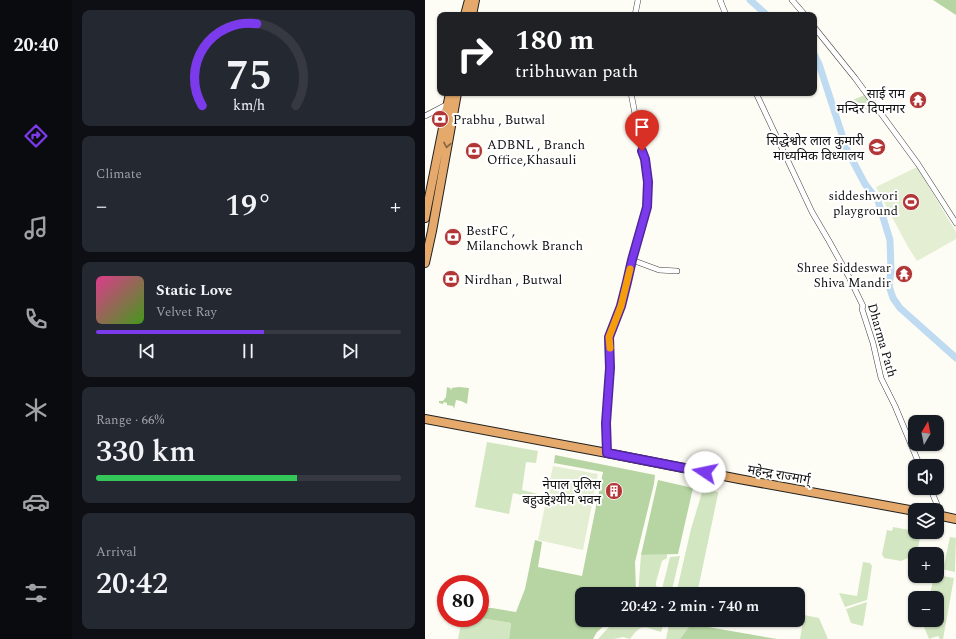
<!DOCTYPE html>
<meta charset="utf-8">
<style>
body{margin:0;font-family:Spectral,"Noto Sans Devanagari",serif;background:#242831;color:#f1f3f6;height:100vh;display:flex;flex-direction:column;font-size:15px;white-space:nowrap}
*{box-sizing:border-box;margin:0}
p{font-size:13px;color:#9ea1a6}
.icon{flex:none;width:22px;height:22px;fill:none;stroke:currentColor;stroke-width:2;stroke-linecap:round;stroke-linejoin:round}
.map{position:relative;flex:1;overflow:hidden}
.drawer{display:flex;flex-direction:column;gap:10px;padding:10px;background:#0d0f14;width:353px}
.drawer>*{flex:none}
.hud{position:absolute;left:12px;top:12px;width:380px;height:84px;border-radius:8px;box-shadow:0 1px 3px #0004;background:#202124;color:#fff;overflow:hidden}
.needle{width:26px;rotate:10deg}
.fabs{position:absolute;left:483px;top:415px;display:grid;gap:8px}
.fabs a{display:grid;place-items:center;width:36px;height:36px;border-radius:8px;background:#171b24;box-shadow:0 1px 3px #0004;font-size:20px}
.speed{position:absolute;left:12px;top:575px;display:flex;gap:8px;font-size:20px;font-weight:700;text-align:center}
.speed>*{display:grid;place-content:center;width:52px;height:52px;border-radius:50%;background:#171b24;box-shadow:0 1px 3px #0004;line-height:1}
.speed .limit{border:6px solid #d22;background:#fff;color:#111}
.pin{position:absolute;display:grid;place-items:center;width:34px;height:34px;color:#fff;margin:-41px -17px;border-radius:50% 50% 50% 0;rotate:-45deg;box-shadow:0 0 4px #0007}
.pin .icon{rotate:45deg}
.me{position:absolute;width:44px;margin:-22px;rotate:281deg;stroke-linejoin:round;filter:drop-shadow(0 0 3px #0008)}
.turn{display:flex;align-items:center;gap:14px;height:84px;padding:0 12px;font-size:18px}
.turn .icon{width:52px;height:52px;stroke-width:2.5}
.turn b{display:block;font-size:28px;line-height:34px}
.big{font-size:30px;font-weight:600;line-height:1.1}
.drawer .widget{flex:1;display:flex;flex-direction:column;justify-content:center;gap:6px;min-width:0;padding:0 14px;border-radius:8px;background:#242831}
.drawer .dial{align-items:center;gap:0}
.dial svg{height:104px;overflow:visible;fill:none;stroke:#363941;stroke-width:7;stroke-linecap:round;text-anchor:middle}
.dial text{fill:#f1f3f6;stroke:none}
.song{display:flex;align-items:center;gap:12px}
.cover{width:48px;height:48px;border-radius:6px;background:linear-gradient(135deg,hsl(330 70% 55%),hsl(100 70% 35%))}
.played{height:4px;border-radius:2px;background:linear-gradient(90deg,#7c3aed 55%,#363941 55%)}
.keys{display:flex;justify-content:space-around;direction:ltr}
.heat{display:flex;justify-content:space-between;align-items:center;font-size:22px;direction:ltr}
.charge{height:6px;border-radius:3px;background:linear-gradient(90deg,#34c759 66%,#363941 0)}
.trip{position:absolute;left:150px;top:587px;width:230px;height:40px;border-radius:8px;background:#171b24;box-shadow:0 1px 3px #0004;font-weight:600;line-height:40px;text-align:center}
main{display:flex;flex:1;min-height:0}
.menu{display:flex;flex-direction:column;width:72px;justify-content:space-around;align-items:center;background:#090b0e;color:#9ea1a6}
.menu .icon{width:28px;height:28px}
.menu .current{color:#7c3aed}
.menu b{font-size:18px;color:#f1f3f6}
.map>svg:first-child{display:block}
.green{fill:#d2e6c1}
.forest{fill:#b6d5a2}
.pitch{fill:#e3eed2}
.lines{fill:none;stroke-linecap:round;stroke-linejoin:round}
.river{stroke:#bedbf1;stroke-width:7}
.minor-casing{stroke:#434343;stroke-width:6}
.highway-casing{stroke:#212121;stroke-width:10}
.minor{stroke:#fff;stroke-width:5}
.highway{stroke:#e5a96b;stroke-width:8}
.oneway{stroke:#856442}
.route-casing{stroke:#51269a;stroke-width:10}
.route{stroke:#7c3aed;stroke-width:7}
.slow{stroke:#f59e0b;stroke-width:7}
.labels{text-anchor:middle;stroke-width:4;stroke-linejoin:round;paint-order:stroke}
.poi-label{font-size:13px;fill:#101010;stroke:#fff;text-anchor:end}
.street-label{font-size:13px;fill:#101010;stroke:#fff}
</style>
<main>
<nav class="menu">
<b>20:40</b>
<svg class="icon current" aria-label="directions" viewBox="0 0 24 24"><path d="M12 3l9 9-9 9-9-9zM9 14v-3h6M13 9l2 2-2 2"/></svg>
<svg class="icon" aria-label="music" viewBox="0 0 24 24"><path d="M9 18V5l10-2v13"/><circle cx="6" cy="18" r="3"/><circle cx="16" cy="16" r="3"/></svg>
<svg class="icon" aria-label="phone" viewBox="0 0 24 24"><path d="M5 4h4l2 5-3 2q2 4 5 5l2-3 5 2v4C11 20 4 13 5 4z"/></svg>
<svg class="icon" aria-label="climate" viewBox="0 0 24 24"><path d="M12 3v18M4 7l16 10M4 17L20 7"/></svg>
<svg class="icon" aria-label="car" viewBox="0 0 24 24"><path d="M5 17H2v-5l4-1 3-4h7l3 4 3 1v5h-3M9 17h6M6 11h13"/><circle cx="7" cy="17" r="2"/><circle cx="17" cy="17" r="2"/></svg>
<svg class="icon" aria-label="filters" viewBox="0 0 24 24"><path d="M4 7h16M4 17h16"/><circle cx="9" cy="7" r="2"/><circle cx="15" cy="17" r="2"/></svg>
</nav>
<section class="drawer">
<div class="widget dial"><svg viewBox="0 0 100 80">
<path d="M14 69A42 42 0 1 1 86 69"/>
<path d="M14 69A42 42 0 0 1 56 6" stroke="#7c3aed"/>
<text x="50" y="56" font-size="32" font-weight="700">75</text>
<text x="50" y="72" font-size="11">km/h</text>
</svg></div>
<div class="widget"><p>Climate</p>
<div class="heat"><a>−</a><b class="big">19°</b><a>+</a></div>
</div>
<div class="widget">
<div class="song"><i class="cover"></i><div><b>Static Love</b><p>Velvet Ray</p></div></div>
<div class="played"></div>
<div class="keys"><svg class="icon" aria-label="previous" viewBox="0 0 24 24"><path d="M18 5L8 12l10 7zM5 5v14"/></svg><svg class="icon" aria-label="pause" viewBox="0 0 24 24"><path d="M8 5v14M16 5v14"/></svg><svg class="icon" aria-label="next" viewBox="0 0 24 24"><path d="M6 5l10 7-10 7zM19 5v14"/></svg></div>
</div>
<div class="widget"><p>Range · 66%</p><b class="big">330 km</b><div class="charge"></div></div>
<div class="widget"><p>Arrival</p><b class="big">20:42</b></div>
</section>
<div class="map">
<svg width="531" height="639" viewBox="0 0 531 639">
<rect width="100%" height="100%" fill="#fefdf5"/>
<path class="green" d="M442,94L456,113L418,104Z
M62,442L113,451L111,463L101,462L97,490L113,494L111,505L107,504L108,498L88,493L84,514L50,507Z
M278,489L293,492V494L272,594H251L266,529Z
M468,527L490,531V532H496L492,554H490V555L476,561L459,558L457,554L462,530L467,531Z
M525,537L531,538L530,572L512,568V564L519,565Z
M242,554V558L237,561L231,582V586L237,589L245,557L255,556L246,594H213L216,555Z
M438,562L445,563L447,566L442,600L420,607L414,593L432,596Z
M512,575L529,578L518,639H515L513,636L504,639L499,627L501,620H512V598H504L509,576H512Z
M442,602L438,626L426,623L421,609Z
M379,615L394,618L403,639H375Z
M37,618H55L86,623L84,639H33Z
M192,620H240L236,632C218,627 217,623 205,639L198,637L189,639H173L184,627Z
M245,620H267L266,624L255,639H241Z"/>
<path class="forest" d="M508,0H531V15Z
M22,387L25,388L26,390L27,389L26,388L34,387L44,388L42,404L36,401L31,400L29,409L28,406L22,405V403L19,402L18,404L14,403V401H18L21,397Z
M130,455L230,475L229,484L210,562L211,591L209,594H157V620H186L172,632L168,639H84L86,623L55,618V608H67L91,612L100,589L110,540L117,542L113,567L157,576L178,472L129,463Z
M233,480L268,488L253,554L216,555Z
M266,624L352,639H255Z"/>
<path class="pitch" d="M492,167L531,232V239L492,261L483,247L451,187Z
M128,466L173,474L158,550L113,540Z"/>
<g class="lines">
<path class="river" d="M325,0L342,15
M389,54L394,64L422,150L440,184L453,201L465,240L466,271L464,286L468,298L475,308L531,358"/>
<defs>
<path id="minor" d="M295,0L301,15
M367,0L380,15
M210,15L213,0
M389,27L430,78L493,164L531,223
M331,93L387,212L404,241L424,277L438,306L437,309L448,343L456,378L470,406L495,466
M0,116L23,104
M207,260L234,270L252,271
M182,453L181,423L185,368L184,337L196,306L202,282L207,260L222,207L223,182L220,159L217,151L206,93
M505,488L517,516"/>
<path id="highway" d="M40,15L44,0
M47,15L50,0
M0,218L25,93
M0,263L7,231L32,93
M0,419L182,453L314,479L490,511
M512,515L531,519"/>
</defs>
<use href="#minor" class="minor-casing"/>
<use href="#highway" class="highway-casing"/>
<use href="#minor" class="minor"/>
<use href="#highway" class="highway"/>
</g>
<defs><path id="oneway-chevron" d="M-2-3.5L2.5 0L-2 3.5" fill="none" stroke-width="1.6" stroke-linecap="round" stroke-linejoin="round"/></defs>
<use class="oneway" href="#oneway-chevron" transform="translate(22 145) rotate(100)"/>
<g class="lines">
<defs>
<path id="route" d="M217,151L220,159L223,182L222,207L207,260L202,282L196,306L184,337L185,368L181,423L182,453L280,472"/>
</defs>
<use href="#route" class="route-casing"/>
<use href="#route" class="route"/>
<path class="slow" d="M185,348L184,337L196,306L205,269"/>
</g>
<defs>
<symbol id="temple-disc" viewBox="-11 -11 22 22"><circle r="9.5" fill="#b33636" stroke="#fff"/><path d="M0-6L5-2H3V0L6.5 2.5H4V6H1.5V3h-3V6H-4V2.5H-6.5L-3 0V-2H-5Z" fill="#fff"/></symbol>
<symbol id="bank-disc" viewBox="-11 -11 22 22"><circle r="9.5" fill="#b33636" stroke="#fff"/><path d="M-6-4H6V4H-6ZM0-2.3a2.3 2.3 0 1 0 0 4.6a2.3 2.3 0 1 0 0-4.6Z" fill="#fff"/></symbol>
<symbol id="school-disc" viewBox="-11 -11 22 22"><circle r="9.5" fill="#b33636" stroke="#fff"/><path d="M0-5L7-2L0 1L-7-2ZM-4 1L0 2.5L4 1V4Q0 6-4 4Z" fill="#fff"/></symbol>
<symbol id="stadium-disc" viewBox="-11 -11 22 22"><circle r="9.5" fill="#b33636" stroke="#fff"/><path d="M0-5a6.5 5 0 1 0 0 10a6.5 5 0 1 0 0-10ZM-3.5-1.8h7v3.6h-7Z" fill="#fff"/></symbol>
<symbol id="building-disc" viewBox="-11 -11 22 22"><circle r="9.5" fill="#b33636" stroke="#fff"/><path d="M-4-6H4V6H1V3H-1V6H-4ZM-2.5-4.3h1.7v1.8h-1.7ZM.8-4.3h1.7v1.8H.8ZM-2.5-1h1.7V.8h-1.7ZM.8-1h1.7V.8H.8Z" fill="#fff"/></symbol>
</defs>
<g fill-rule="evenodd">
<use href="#temple-disc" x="483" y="90" width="20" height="20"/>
<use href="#bank-disc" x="5" y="109" width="20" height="20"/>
<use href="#school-disc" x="442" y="137" width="20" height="20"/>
<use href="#bank-disc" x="39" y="141" width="20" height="20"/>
<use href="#stadium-disc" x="476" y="192" width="20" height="20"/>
<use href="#bank-disc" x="18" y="227" width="20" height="20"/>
<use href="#temple-disc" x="469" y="264" width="20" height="20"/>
<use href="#bank-disc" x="16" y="269" width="20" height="20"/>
<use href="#building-disc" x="179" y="481" width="20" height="20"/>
</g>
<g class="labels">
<g class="poi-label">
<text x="480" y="98">साई राम<tspan x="480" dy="15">मन्दिर दिपनगर</tspan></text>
<text x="28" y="124" text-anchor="start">Prabhu , Butwal</text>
<text x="439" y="145">सिद्धेश्वोर लाल कुमारी<tspan x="439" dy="15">माध्यमिक विध्यालय</tspan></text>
<text x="62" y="149" text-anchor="start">ADBNL , Branch<tspan x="62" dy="15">Office,Khasauli</tspan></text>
<text x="473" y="200">siddeshwori<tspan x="473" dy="15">playground</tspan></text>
<text x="41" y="235" text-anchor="start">BestFC ,<tspan x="41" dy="15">Milanchowk Branch</tspan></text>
<text x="466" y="272">Shree Siddeswar<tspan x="466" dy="15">Shiva Mandir</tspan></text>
<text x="39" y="284" text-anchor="start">Nirdhan , Butwal</text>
<text x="176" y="489">नेपाल पुलिस<tspan x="176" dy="15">बहुउद्देश्यीय भवन</tspan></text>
</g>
<g class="street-label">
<text transform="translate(458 340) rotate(74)" y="5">Dharma Path</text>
<text transform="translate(354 474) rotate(10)" y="5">महेन्द्र राज्मार्ग्</text>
</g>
</g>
</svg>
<div class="fabs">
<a><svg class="needle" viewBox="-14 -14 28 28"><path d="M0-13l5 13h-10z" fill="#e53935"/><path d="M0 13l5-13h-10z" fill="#9ea1a6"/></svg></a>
<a><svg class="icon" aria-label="sound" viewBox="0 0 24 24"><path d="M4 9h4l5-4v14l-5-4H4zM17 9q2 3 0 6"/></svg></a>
<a><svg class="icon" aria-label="layers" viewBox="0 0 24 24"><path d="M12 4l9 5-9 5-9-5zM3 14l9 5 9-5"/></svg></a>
<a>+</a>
<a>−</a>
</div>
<div class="speed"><div class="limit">80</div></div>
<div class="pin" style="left:217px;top:151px;background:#d93025"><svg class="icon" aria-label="arrive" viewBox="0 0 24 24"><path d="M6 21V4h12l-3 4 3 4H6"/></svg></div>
<svg class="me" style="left:280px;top:472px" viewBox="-20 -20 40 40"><circle r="19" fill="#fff"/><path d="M0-13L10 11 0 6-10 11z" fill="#7c3aed"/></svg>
<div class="trip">20:42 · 2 min · 740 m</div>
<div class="hud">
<div class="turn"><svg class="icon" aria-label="right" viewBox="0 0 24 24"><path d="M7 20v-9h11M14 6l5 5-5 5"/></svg><div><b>180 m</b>tribhuwan path</div></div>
</div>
</div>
</main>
